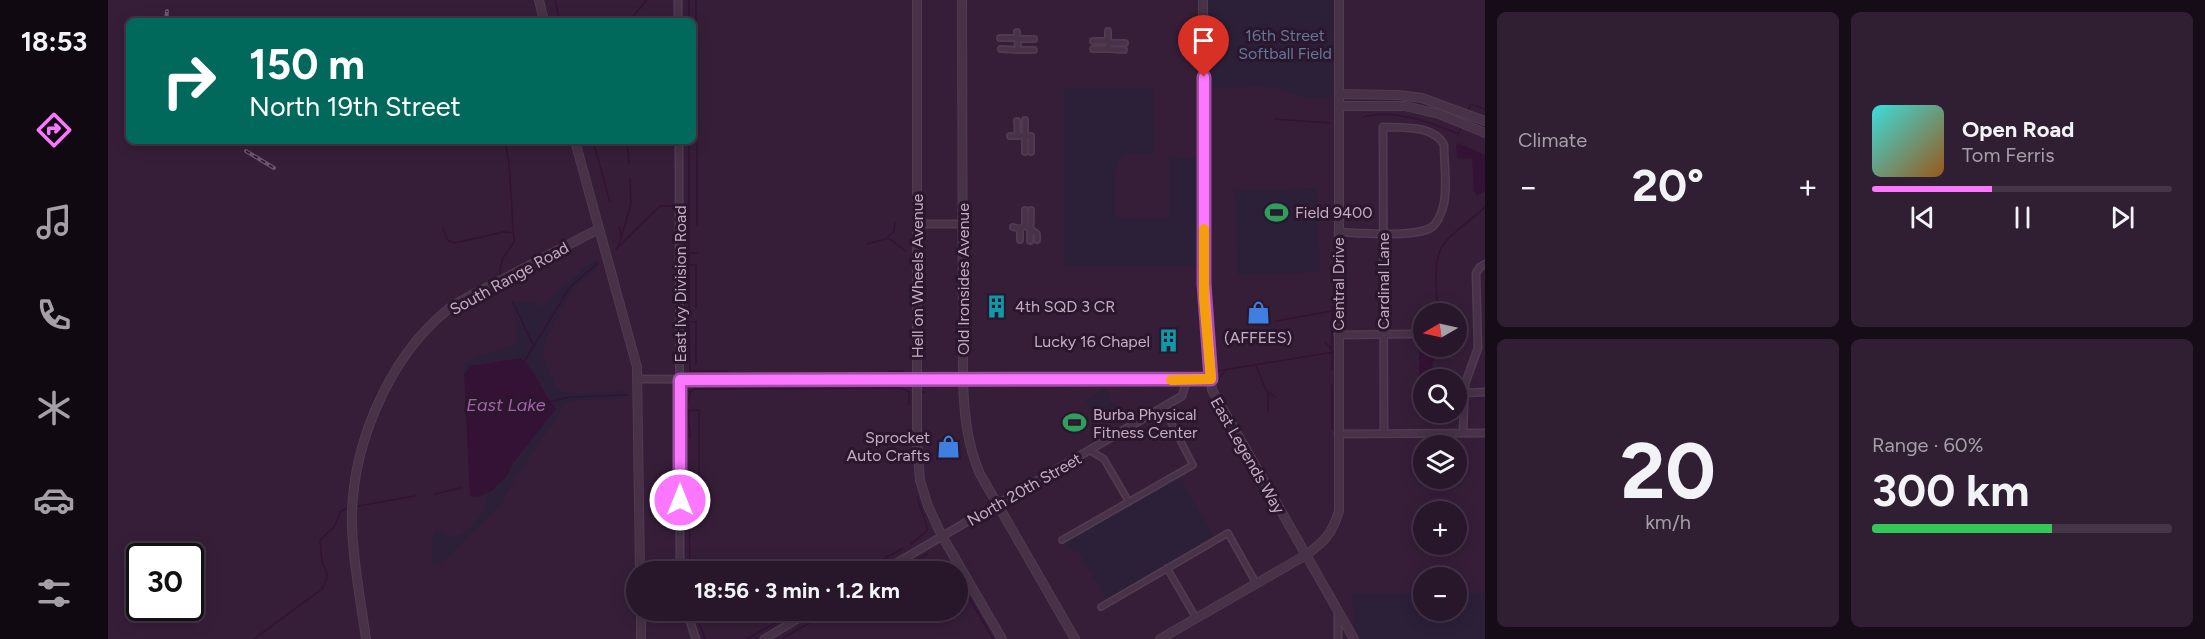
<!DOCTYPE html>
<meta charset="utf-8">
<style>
body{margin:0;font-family:Figtree,sans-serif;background:#301f32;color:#f1f3f6;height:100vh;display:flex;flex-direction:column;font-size:22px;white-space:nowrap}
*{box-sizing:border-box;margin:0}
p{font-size:20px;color:#a59fa8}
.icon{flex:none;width:33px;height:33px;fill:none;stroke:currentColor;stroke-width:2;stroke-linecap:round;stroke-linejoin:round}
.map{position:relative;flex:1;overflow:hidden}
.panel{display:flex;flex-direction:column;gap:12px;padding:12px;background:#160c17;width:720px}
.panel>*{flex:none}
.top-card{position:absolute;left:18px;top:18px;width:570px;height:126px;border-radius:9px;box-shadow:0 3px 15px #0003,0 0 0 2px #443547;background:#00695c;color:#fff;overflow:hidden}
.needle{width:39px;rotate:261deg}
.buttons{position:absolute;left:1305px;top:303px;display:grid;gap:12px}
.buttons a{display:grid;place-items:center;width:54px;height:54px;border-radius:50%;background:#28162a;box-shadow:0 3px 15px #0003,0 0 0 2px #443547;font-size:30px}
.speed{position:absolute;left:18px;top:543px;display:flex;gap:12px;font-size:30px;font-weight:700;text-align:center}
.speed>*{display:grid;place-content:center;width:78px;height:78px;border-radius:50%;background:#28162a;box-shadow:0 3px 15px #0003,0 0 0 2px #443547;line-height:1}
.speed .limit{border:3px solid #111;border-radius:9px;background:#fff;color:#111}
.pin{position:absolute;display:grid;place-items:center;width:51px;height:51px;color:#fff;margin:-62px -26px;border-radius:50% 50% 50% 0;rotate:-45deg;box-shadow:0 0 6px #0007}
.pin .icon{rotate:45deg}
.me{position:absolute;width:66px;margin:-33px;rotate:0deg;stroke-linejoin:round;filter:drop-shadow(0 0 4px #0008)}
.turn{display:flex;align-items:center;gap:21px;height:126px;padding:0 24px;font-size:27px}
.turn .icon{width:78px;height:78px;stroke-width:2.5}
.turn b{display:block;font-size:42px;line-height:51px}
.big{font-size:45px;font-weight:700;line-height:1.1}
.panel .card{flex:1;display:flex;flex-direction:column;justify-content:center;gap:9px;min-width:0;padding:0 21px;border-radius:9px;background:#301f32}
.panel .dial{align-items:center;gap:0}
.dial b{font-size:78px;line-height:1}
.song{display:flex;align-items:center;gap:18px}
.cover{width:72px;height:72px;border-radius:9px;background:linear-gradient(135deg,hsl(180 70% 55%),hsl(30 70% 35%))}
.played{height:6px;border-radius:3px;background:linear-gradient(90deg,#fb77ff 40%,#443547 40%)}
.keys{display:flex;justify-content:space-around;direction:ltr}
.heat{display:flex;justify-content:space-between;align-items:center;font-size:33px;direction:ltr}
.charge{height:9px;border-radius:4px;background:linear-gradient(90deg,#34c759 60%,#443547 0)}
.panel .tiles{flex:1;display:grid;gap:12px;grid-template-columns:repeat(2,1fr)}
.trip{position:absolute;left:518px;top:561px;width:342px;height:60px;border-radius:30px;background:#28162a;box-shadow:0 3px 15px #0003,0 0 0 2px #443547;font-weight:700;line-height:60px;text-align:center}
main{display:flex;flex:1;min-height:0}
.menu{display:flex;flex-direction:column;width:108px;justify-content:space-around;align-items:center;background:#100911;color:#a59fa8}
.menu .icon{width:42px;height:42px}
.menu .on{color:#fb77ff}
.menu b{font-size:27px;color:#f1f3f6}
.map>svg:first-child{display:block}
.green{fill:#2c2039}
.water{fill:#341235}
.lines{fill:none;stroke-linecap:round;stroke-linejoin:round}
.stream{stroke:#341235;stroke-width:1.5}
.pedestrian-casing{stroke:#513b52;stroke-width:8}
.minor-casing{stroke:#513b52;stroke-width:9}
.tertiary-casing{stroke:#513b52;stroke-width:10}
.pedestrian{stroke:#473248;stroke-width:4.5}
.minor{stroke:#473248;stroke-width:6}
.tertiary{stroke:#473248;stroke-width:8}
.rail-casing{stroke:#6e5370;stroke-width:4}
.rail{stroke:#2b172d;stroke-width:1.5;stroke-dasharray:4.5;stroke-linecap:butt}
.route-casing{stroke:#a34da6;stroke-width:15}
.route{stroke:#fb77ff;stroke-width:10}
.slow{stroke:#f59e0b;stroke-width:10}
.labels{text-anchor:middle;stroke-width:6;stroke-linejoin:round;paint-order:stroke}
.park-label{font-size:16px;fill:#627897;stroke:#2b172d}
.poi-label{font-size:16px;fill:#c5acc5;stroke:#2b172d;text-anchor:start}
.street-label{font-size:16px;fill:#c5acc5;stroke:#2b172d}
.water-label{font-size:18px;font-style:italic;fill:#a362a7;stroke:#2b172d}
</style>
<main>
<nav class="menu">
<b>18:53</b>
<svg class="icon on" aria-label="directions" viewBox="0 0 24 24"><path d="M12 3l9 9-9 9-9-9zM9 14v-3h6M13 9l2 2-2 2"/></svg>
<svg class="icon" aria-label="music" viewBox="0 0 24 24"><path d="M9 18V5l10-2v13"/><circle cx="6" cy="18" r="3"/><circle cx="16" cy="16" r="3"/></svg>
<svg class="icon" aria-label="phone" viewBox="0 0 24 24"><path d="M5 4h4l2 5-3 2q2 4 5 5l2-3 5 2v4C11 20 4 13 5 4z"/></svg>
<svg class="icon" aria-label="climate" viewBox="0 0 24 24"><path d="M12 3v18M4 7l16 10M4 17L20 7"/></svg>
<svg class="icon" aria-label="car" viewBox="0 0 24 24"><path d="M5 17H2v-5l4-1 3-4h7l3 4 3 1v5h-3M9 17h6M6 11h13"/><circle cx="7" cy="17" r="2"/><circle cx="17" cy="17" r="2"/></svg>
<svg class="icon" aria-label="filters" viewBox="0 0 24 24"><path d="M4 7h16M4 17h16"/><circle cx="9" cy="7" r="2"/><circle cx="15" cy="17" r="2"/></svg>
</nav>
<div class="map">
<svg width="1377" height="639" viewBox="0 0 1377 639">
<rect width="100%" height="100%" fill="#361e38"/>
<path class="green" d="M1099,0H1226L1225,94C1203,108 1182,88 1160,87C1141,86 1121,88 1102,88L1099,84Z
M956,88H1045L1046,154C1037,154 1026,153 1018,155C1002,160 1007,203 1007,217L1061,218V157L1091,158V266H956Z
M1209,188L1212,272L1130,275L1127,191Z
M487,260L491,267L468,287L453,309L436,344L435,356L447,385L455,392L468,394L518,391L520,398L469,400L455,405L450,416L407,479L392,506L345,553L332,563L324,566L325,537L329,529L344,537C361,534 376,514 379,498L377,496L364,498L362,496L370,497L398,476L405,463L411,457L428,433L437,424L442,401L437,390L417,361C398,360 380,361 362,366L356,375L357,364L371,356L408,344L409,324L403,303L425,302L436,307L448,291L459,284L477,266Z
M997,388L1003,399L983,410L977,400Z
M1004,401L1010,411L990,422L984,412Z
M1071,475L1107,539L999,601L972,554L961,548L957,541Z
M1244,593H1315L1316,610H1348L1349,593H1377V639H1252L1246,630Z"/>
<path class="water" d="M1350,143L1377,155V191L1369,196L1366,192L1364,159L1349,158L1348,145Z
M1315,343L1316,346L1329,347L1321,379L1316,380L1315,400L1313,408L1311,404V347L1312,345Z
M413,358C428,372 435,393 448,409L405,463L399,476L385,490L370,497L362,496L356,375L362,366Z"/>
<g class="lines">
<path class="stream" d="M447,0L452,21
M581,0V21
M521,21L539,0
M585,41L588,40V0
M585,97H588V55
M1360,110L1363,104L1377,109
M1256,117C1284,108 1325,123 1350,134L1353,128
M1166,119L1222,123
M485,141L502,202
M519,141L521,164
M581,146V205
M578,205H581V309
M589,226V143
M511,227L513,235
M335,229L340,240L347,243L395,232L404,233
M780,236L786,232L787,222
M759,244L781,238L797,251
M511,245L523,204L522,179
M508,249L552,206H564
M581,253H589
M581,265H588V308
M392,274C391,261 398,253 406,242L401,163L397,141
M405,302L426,347
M1224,307V369
M1329,314C1330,292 1322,258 1338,241C1348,230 1365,219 1377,207
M581,321L582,371H620
M1168,321L1224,311
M583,322H588V364
M1313,334L1316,333
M1217,342L1224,350
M416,362L462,287L490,263
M1148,366L1158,390L1167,397
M780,371H795
M1109,371L1226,352
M1109,381L1116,372
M583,391L587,389L793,388L802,392
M815,392H817
M1160,392V412
M801,394V405
M580,401L583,391H581
M441,402L462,397L520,395
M580,410L582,437
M581,411L591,410V494
M1224,429V385
M326,494L353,488
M250,506L307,496
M581,512L582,572
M803,544L820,530L809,497
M809,560L816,572
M761,568L795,548
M844,569L846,572
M789,572L819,554
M849,577L885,639
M586,610L597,639
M146,639L214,589L220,576L214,562L212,540L226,527L233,511L240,508
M639,639L686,612
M674,639L723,610"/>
<defs>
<path id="pedestrian" d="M909,32L910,50H926
M892,38H910
M910,39H926
M985,41H1000
M1000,43H1017
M893,49L910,50
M985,49H1000V31
M1000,49L1016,50
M917,120V152
M909,121L910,136
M902,136H923V152
M917,210V225
M905,227L912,229L917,225L929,234V240
M912,240V229
M922,241L923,210
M981,450L996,459L1021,502
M954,540L1085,465L1055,407
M1059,568L1088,618
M993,607L1120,533L1148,583"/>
<path id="minor" d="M570,0V21
M571,141L572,572
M809,224H855
M1230,232C1251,233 1308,238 1324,227C1330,222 1333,214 1335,207C1340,191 1336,163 1336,145C1326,125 1296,128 1275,127C1275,230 1275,332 1276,434
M1230,335L1303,334
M530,379L856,381L1103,379
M1356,393L1377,392
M1355,433L1357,384L1370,348L1368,273L1372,267L1377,264
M1230,434L1377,433
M773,572L1074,396L1079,380
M578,610L588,639
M1230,613V639
M656,639L705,610"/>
<path id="tertiary" d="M431,0L436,21
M809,0V443L812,480L820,506L834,536L894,639
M854,0L855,381C856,413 859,444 872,474L967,639
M1095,0L1096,284L1104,390L1246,639
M1231,94L1290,95L1314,98L1377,121
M1231,106H1297L1331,114L1377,133
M467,141L529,367L532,572
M533,610V639
M258,639C253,602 245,563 244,526C242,449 279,360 338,311C353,299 373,291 390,282C424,264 457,246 491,229
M1052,639L1198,555C1217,541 1224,534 1231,511V0"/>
</defs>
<use href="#pedestrian" class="pedestrian-casing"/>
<use href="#minor" class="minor-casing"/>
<use href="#tertiary" class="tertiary-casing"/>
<use href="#pedestrian" class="pedestrian"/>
<use href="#minor" class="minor"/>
<use href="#tertiary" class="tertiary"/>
<defs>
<path id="rail" d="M58,21L59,11
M18,87L21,100
M138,151L166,168"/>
</defs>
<use href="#rail" class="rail-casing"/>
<use href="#rail" class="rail"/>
</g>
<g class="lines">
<defs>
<path id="route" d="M572,500V380L1103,379L1096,284V77"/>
</defs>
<use href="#route" class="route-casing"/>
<use href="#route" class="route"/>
<path class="slow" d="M1063,380L1103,379L1096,298V229"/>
</g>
<defs>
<symbol id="stadium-bare" viewBox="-9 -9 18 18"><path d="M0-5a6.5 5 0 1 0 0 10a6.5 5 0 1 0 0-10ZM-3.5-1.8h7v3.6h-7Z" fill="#2e9e5b" stroke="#2b172d" stroke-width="2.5" paint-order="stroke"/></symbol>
<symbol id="building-bare" viewBox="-9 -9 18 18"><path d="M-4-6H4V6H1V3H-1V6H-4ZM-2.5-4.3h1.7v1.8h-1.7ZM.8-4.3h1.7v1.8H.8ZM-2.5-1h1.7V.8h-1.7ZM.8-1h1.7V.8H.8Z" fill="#0f9aa8" stroke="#2b172d" stroke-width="2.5" paint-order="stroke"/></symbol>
<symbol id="shop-bare" viewBox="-9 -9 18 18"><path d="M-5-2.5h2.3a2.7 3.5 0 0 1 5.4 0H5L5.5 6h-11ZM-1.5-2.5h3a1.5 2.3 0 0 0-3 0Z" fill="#3f7fe0" stroke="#2b172d" stroke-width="2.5" paint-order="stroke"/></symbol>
</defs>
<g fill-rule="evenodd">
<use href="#stadium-bare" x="1152" y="196" width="33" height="33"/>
<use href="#building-bare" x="872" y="290" width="33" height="33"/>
<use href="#shop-bare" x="1134" y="296" width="33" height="33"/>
<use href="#building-bare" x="1044" y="324" width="33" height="33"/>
<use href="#stadium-bare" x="950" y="406" width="33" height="33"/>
<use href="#shop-bare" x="824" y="430" width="33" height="33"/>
</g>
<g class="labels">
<g class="park-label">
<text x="1177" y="41">16th Street<tspan x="1177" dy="18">Softball Field</tspan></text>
</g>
<g class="poi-label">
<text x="1187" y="218">Field 9400</text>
<text x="907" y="312">4th SQD 3 CR</text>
<text x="1150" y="343" text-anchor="middle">(AFFEES)</text>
<text x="1042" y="347" text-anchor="end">Lucky 16 Chapel</text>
<text x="985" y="420">Burba Physical<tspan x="985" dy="18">Fitness Center</tspan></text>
<text x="822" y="443" text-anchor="end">Sprocket<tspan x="822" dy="18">Auto Crafts</tspan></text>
</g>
<g class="street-label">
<text transform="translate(809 276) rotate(-90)" y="6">Hell on Wheels Avenue</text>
<text transform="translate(401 278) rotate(-29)" y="6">South Range Road</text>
<text transform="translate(855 279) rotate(-90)" y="6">Old Ironsides Avenue</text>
<text transform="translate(1275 281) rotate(-90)" y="6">Cardinal Lane</text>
<text transform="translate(572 284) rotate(-90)" y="6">East Ivy Division Road</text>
<text transform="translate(1230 284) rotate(-90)" y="6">Central Drive</text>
<text transform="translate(1140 455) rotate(60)" y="6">East Legends Way</text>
<text transform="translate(916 489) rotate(-30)" y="6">North 20th Street</text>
</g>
<g class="water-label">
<text x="398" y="411">East Lake</text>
</g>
</g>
</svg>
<div class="buttons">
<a><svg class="needle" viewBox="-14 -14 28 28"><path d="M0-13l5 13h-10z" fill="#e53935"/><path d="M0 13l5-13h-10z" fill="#a59fa8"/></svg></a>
<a><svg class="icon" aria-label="search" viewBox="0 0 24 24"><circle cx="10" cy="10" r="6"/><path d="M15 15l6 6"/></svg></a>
<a><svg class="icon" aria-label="layers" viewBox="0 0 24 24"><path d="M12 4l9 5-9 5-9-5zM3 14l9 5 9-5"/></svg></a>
<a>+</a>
<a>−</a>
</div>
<div class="speed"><div class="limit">30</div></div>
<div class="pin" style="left:1096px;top:77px;background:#d93025"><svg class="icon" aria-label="arrive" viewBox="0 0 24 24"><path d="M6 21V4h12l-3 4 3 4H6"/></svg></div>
<svg class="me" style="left:572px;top:500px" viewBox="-20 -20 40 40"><circle r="17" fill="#fb77ff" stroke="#fff" stroke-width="3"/><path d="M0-11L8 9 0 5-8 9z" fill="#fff"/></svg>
<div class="trip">18:56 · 3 min · 1.2 km</div>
<div class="top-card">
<div class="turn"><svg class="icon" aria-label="right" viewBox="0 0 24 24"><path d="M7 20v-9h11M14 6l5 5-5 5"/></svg><div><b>150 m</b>North 19th Street</div></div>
</div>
</div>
<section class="panel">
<div class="tiles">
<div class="card"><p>Climate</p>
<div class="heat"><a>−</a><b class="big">20°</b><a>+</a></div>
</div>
<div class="card">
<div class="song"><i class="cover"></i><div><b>Open Road</b><p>Tom Ferris</p></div></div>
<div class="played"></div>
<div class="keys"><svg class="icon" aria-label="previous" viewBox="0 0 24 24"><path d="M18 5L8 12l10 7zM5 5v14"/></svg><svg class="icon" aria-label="pause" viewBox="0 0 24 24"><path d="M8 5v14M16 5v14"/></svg><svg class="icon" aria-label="next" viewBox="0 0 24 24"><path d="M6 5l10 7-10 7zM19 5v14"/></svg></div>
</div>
<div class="card dial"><b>20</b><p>km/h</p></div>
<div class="card"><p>Range · 60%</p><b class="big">300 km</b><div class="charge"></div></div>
</div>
</section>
</main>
